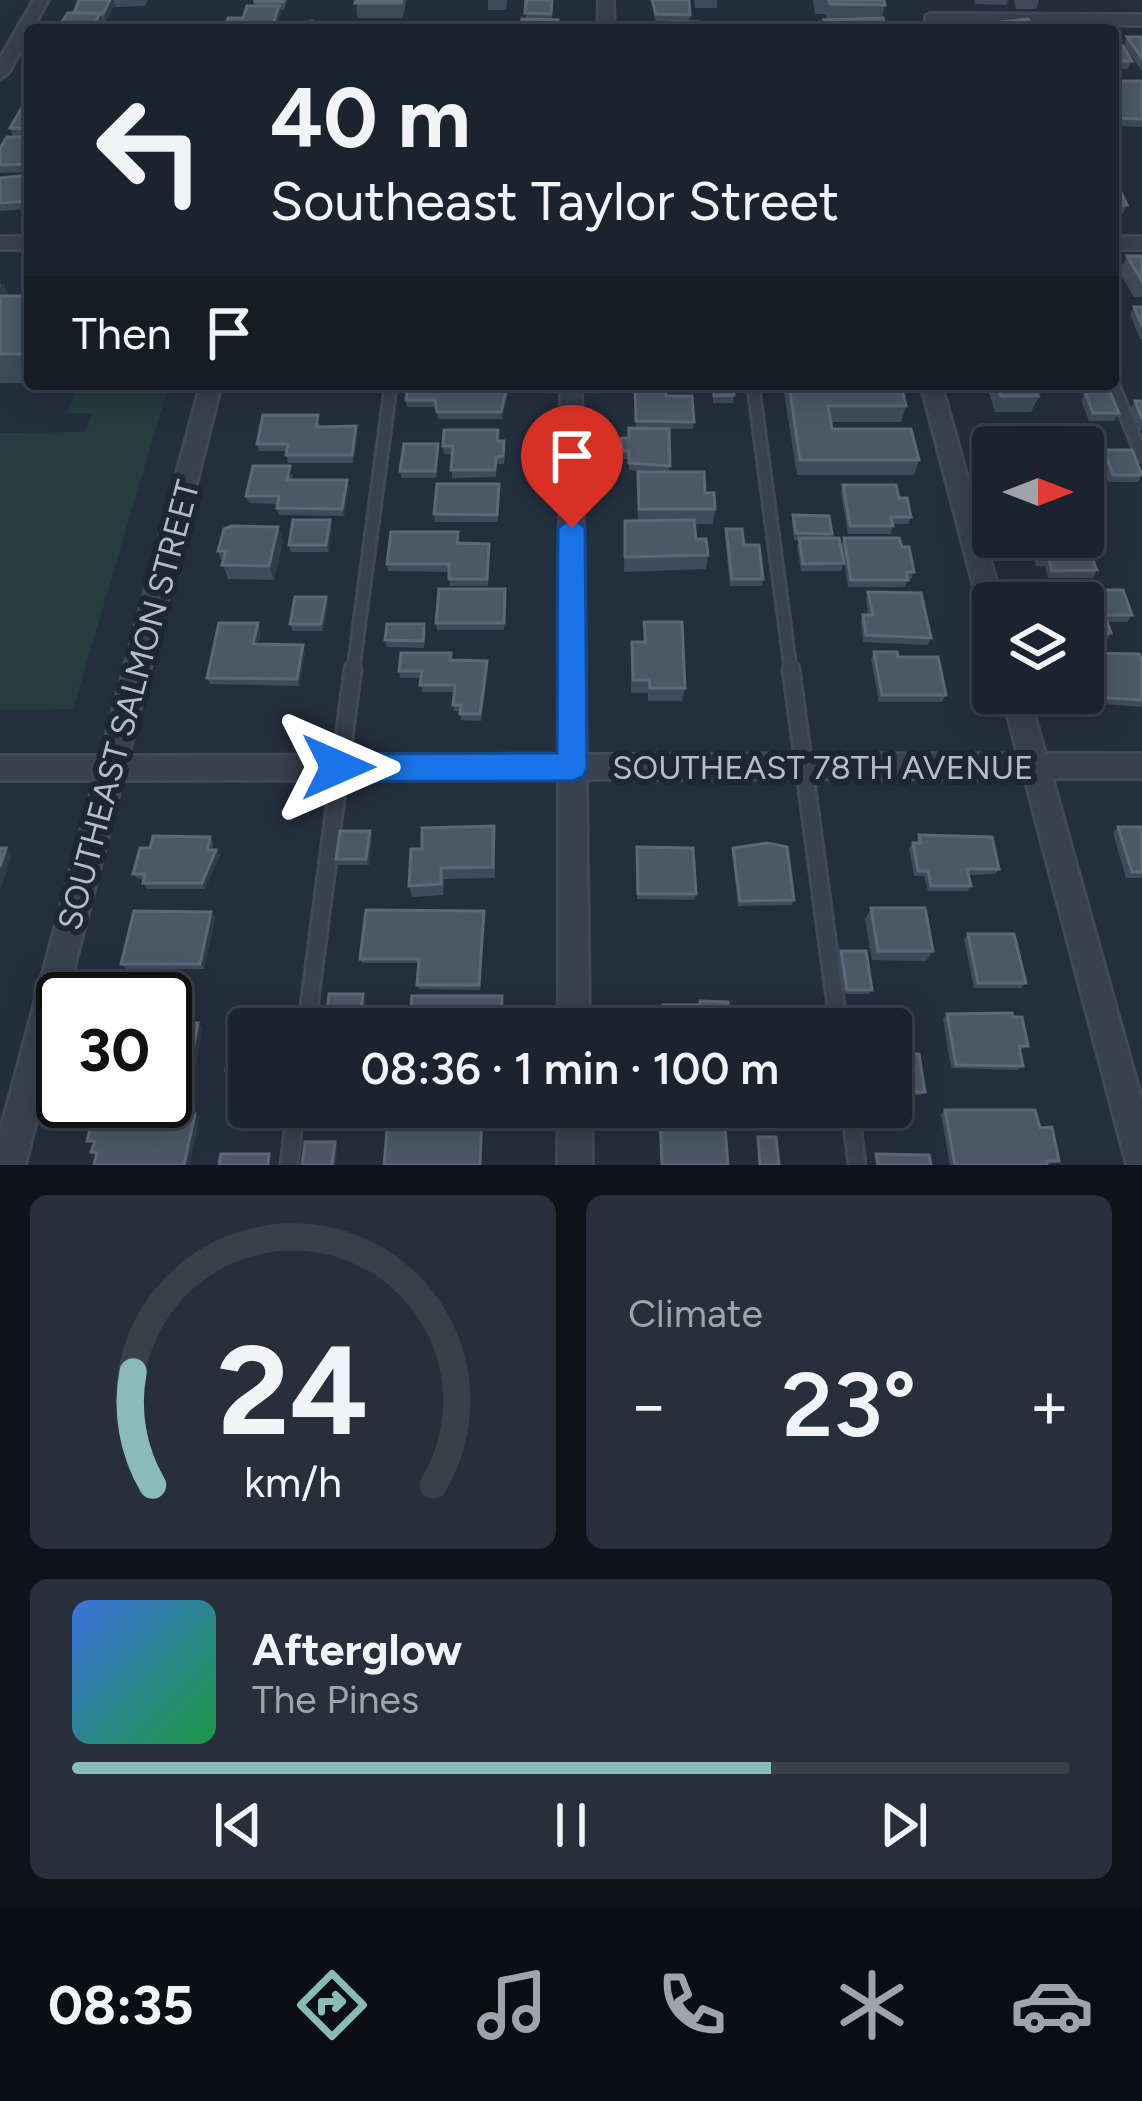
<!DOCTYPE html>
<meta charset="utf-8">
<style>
body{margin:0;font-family:Figtree,sans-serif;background:#282f3a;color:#f1f3f6;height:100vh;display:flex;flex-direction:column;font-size:45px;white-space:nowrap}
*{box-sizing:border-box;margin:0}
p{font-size:39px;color:#a0a4aa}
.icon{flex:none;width:66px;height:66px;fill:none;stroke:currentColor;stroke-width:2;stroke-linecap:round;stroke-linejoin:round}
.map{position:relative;height:1165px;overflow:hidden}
.details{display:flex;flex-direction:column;gap:30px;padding:30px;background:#0f1319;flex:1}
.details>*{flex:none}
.banner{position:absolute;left:24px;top:24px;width:1095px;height:366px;border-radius:12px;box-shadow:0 6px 30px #0003,0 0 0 3px #39404a;background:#1b232e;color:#f1f3f6;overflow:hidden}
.needle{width:78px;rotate:90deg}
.fabs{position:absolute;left:972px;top:426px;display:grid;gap:24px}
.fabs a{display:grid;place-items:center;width:132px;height:132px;border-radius:12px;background:#1b232e;box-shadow:0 6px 30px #0003,0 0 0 3px #39404a;font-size:60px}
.speed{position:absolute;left:36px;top:972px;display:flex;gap:24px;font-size:60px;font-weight:700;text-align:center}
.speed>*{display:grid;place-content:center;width:156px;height:156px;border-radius:50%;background:#1b232e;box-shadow:0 6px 30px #0003,0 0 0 3px #39404a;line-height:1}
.speed .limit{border:6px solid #111;border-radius:18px;background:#fff;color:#111}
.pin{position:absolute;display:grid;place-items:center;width:102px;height:102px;color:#fff;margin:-123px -51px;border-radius:50% 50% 50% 0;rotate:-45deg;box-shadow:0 0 12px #0007}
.pin .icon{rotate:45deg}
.me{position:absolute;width:132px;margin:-66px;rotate:90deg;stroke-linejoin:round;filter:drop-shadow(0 0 9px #0008)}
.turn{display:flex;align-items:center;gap:42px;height:252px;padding:0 48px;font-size:54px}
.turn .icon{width:156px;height:156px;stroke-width:2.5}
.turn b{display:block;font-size:84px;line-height:102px}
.then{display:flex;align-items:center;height:114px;padding:0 48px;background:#0003;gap:24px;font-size:45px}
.big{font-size:90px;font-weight:600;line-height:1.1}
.details .tile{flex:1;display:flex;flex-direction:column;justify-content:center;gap:18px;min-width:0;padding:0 42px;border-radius:18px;background:#282f3a}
.details .dial{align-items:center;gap:0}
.dial svg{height:312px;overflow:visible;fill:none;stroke:#39404a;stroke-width:7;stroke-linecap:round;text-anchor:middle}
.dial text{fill:#f1f3f6;stroke:none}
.song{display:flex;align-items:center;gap:36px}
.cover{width:144px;height:144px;border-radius:18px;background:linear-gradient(135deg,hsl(220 70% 55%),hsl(140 70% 35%))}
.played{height:12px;border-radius:6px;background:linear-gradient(90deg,#8bbbb9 70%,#39404a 70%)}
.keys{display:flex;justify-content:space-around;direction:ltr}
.heat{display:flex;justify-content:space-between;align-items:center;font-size:66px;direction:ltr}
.details .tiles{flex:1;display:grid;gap:30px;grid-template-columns:1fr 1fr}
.tile:last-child{grid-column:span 2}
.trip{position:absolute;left:228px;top:1008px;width:684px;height:120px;border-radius:12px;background:#1b232e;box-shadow:0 6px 30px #0003,0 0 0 3px #39404a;font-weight:600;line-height:120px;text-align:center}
.tabs{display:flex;height:192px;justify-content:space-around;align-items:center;background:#0b0e12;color:#a0a4aa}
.tabs .icon{width:84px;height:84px}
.tabs .current{color:#8bbbb9}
.tabs b{font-size:54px;color:#f1f3f6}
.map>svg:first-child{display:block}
.green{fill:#263c3f}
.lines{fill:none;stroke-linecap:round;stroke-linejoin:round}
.lane-far1-casing{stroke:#414a57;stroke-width:16}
.lane-casing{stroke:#414a57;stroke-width:21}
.street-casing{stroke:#414a57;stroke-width:6}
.lane-far1{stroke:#38414e;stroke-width:10}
.lane{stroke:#38414e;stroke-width:15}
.street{fill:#38414e;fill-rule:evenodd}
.wall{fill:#3f4b5c}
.shaded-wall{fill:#2f3b4b}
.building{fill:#4b5868;stroke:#5c6777;stroke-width:3}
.route{fill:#1a73e8;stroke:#114b97;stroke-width:3}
.labels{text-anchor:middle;stroke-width:12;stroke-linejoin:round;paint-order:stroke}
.street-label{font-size:33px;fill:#b4bcc9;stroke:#1d2633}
</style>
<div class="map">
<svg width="1142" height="1165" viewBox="0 0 1142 1165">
<rect width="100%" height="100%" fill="#242f3e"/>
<path class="green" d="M77,384H169L73,709L0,710V433L86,432L92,413H67Z"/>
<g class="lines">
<defs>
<path id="lane-far1" d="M753,384L791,672
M1113,384L1142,456
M353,672L391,384"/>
<path id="lane" d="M791,669L839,1029
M306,1029L353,669
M850,1107L857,1165
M289,1165L296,1107"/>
<path id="street" d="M34,0H48L8,73L0,78V59Z
M599,0H613L614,30H598Z
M931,14L1142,15V25L926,22V16Z
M311,22L316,24L318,30H302Z
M0,237H30V249H0Z
M1113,237H1142V249H1113Z
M201,384H221L128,756L559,755L561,384H581L586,755L1018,754L1002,693H1028L1045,754H1142V778H1052L1142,1102V1165H1127L1126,1161L1025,778L586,779L589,1029H559V779L122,780L66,999H63V1012L25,1165H0V1133L95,780H0V756H101Z
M921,384H941L1002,603H993V623L984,620L981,613Z
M559,1107H591L592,1165H558Z"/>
</defs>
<use href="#lane-far1" class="lane-far1-casing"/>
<use href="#lane" class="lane-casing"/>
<use href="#street" class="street-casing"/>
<use href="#lane-far1" class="lane-far1"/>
<use href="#lane" class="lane"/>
<use href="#street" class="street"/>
</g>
<path class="wall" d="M79,0H148L145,6L115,7V4L106,22H103L104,30H57L74,13Z
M287,0L284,10H280L281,14L227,30L226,25L243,18L256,6L255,2Z
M356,0H406L403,18H357Z
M488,0H507L506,10H488Z
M526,0H552V20H558V30H521L526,19Z
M652,0L690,15L689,22L699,30H671V22H655Z
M694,0H717V8H695Z
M813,0H884L885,5L882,18L886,30H823L824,20H827L826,14H815Z
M974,0H1008L1006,5L975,4Z
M1014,0H1038L1039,1L1036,9H1016Z
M1127,37H1142V71L1124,45Z
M1113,45L1132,61L1128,69H1113Z
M1113,81H1142V127L1114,126L1117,132L1114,140Z
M30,104V136H13L10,128Z
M30,137V172L0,173V148Z
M30,175V209L0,211V178Z
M1113,175L1127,205L1123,213H1113Z
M1127,256H1142V297H1134L1119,272Z
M0,283L9,296H30V383H0Z
M1134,307H1142V339H1140L1130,315Z
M434,384L435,389H509L502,419H438L436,407H407L406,400Z
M635,384L666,396L694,422L693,429H669V472L705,493L715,509L713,524H694L696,539L708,555L706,569L624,572L625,521H638V472H648L629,470V459H621V438H628L636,428Z
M713,384L734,395L733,403H713Z
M786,384H901L906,406L901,422H831L832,429L919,460L914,475H797L784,393Z
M990,384H1041L1043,389L1031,412H995L988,389Z
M1085,392L1119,413L1114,421H1089L1081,400Z
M1135,401H1142V430H1139L1130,409Z
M320,423L319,427L358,434L353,463H288L286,451H259L257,444Z
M498,441L505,449L504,464H496V477L452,478V454H444L443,446Z
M438,444L439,452L436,478H402L400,471Z
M1104,450L1142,473L1138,482H1108L1100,457Z
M293,474L291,480H347L349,487L344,516L279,515L277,508L278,504L249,503L246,496Z
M499,484L498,522H435L434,514Z
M843,485L911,517L908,524H893L891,534H848L841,493Z
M793,515L832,534L831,538L844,563L841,571H801L797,545L799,541L794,540L792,523Z
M278,527L283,541L274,580L228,579L218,551Z
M332,527L328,552H291L289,545Z
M726,529L744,545L763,579L762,586H730L725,537Z
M1036,537H1083L1097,570L1093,578H1048L1045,566H1036L1031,550L1036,542Z
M844,538L902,547L914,572L911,579H908L905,587H848L841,545Z
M459,543L489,544L488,586H450L449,572L388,571L387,564Z
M505,589L504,630H437L436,623Z
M1050,590L1132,615L1127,622H1108L1111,633L1107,640H1083V603H1048L1046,597Z
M868,592L931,638L928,645L863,642L861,622L863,615H868L866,599Z
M326,597L328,604L323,631H293L290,624Z
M644,622L685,688L682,701H648V693H631L632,642H643Z
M261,630L258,644L305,652L299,686L210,684L207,678Z
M426,631L424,648L387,647L385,640Z
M874,652L898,657L946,695L942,702H879L871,659Z
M1083,653L1140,656L1142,653V707L1089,703L1083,688Z
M452,660L488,668L481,721L461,720L460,711H454V692H422L421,678H400L399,671Z
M494,826L495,878L444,879L443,895L412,897L409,886L422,849Z
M1118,827H1142V878H1126L1113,833Z
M370,831L372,836L369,865H338L336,859Z
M919,835L999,869L995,874L969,875L971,886L967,891H928L924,876H914L909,848L913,843H916Z
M210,837L213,842L212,850H216L220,855L205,889H147L143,883L144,879H138L133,874L150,848Z
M733,848L794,900L792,905L738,906L732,853Z
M636,852L696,894L694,900L637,899Z
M871,908L933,951L926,961L872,960L865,919Z
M484,911L480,990L419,989L417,985L419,963H362L360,959Z
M211,912L215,917L204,969H126L121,964Z
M968,934L1026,983L1021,988H974L964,939Z
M841,951L872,990L868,994H844L838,956Z
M363,994L365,999L362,1025H328L326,1020Z
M165,999H191L195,1003L192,1023L202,1027L196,1064H165Z
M947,1014L1028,1046L1020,1050L1023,1066L1018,1070L951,1068L943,1019Z
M234,1021H279L283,1026L282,1029H249V1074H230L226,1070Z
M891,1054L925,1092L921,1095H891Z
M945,1110L1040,1128L1059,1161L1047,1165H950L941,1114Z"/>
<path class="shaded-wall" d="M110,0H113L115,4L106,22L103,14Z
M279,6L281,14L275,30H271Z
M100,13L104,30H92Z
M3,283L18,312L0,303V288Z
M509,384V389L502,419L501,412Z
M356,426L358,434L353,463L352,455Z
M347,480L349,487L344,516L342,509Z
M330,520L332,527L328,552L326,545Z
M278,527L283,541L274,580L269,566Z
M326,597L328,604L323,631L321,624Z
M258,623L261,630L256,651L253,644Z
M303,645L305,652L299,686L297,679Z
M370,831L372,836L369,865L366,859Z
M6,848L12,854L0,891V867Z
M216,850L220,855L205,889L202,883Z
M211,912L215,917L204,969L200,964Z
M363,994L365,999L362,1025L360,1020Z
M191,999L195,1003L191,1028L187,1023Z
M198,1023L202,1027L196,1064L191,1060Z
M195,1114L200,1117L190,1165H184Z
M335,1142L338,1145L335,1165H332Z"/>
<path class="building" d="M79,0H110L103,14L74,13Z
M255,0H284L283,2H255Z
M356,0H402L401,3H355Z
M526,0H552L551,14L525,13Z
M652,0H689L690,15L656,14Z
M829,0H884L885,5L830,4Z
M247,6H279L271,30H228L230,25H226L228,18H243Z
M68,13H100L92,30H56Z
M883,18L886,28H882V30H827L824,20Z
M522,19L558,20V27L552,30H521Z
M1028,19L1033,30H996L993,23Z
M671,22H698L699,30H672Z
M343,24H383L382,30H341Z
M443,26L458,27L457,30H443Z
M1127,37H1142V58Z
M1113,45L1123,46L1132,61H1113Z
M1113,81H1142V119L1113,118Z
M24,104H30V129L10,128Z
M7,137H30V164L0,165V148Z
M30,175V201L0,203V178Z
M1113,175L1127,205H1113Z
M1127,256H1142V281Z
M0,296H30V354H0Z
M1134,307H1142V326Z
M408,384H434L433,389H439V384H508L501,412H437L435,400H406Z
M635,384H665L666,396H692L694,422L636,421Z
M713,384H733L734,395L714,396Z
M789,384H901L906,406H828L832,429H911L919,460H800Z
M997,384H1041L1043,389H1035L1038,396H1001Z
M1085,392H1110L1119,413H1093Z
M1135,401H1142V419Z
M263,415H318L316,427L356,426L352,455H286L288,444H257Z
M629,428L669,429L670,466L629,463V451H622L621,438H629Z
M444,430H498L497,441H504L503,456L496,457L495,470H451L453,446H443Z
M1005,436L1074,439L1077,447H1006Z
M404,444H438L435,471H400Z
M1104,450H1132L1142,475H1113Z
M253,466H290L287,480H347L342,509L277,508L279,496H246Z
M638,472H704L705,493H714L715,509H639Z
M437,484H499L497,515L434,514Z
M843,485H896L899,498H907L911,517H891L893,526H850Z
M793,515L829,516L832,534L796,533Z
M293,520H330L326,545H289Z
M694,520L696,539H706L708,555L625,557V521Z
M232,526L278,527L269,566L222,565L226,551H218L224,529Z
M726,529H742L744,545H759L763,579H732Z
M391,532H458L457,543L489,544L487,579H449V564H387Z
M1041,537H1083L1097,570L1052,571L1049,559H1040L1035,542H1043Z
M799,538H839L844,563L803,564Z
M844,538H899L902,547H909L914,572H906L908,580H851Z
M439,589H505L504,623H436Z
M1050,590H1123L1132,615H1105L1111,633H1083V603H1054Z
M868,592L921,593L931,638L866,635L863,615H873Z
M295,597H326L321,624H290Z
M644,622H682L685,688H650L649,680H633L632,642H646Z
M219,623H258L253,644L303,645L297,679L207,678Z
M387,624H424L423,641L385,640Z
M874,652H897L898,657H938L946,695H882Z
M401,653H451L450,660L487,661L480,714H460L461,705H453L455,685H420L422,671H399Z
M1083,653L1139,654L1142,662V700L1094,697L1089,681H1083Z
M494,826L493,867L441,868V884L409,886L411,849H422V828Z
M1118,827H1142V872H1132Z
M340,831H370L366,859H336Z
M919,835L992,837L999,869H967L971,886H931L928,871H918L913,843H921Z
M153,836L210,837L207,850H216L202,883H143L145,874H133L140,848H150Z
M767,843L787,847L794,900L740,901L733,848Z
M637,847L693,848L696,894H638Z
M0,848H6L0,867Z
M871,908H925L933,951H878Z
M366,910L484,911L479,985H417L419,959H360Z
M134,911L211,912L200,964H121Z
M968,934H1014L1026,983H978Z
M841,951H866L872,990H847Z
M329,994H363L360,1020H326Z
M412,996H502L501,1029H400V1020H410Z
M165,999H191L187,1023H198L191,1060L165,1061Z
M700,1001L728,1002L730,1029H656V1026H664L663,1005H700Z
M1012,1013L1013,1017H1022L1028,1046H1019L1023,1066L956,1065L947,1014Z
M234,1021H279L278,1029H249V1071L226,1070Z
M891,1054H919L925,1092L891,1091Z
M104,1107L195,1114L184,1165H94L97,1153L91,1152L95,1141H87L93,1117H101Z
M389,1107H482L480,1165H384Z
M945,1110H1035L1040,1128L1052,1127L1059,1161H1046L1047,1165H955Z
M660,1115H724L728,1165H662Z
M758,1137H776L779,1165H760Z
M305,1142H335L332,1165H302Z
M221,1154H269L268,1165H219Z
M876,1154L929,1155L931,1165H878Z"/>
<path class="route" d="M572,517L585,528L587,767L583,777L572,781H338L328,777L323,767L328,758L338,754L557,753L558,528Z"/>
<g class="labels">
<g class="street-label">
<text transform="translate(128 705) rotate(-75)" y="12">SOUTHEAST SALMON STREET</text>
<text x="823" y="779">SOUTHEAST 78TH AVENUE</text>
</g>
</g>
</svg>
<div class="fabs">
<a><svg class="needle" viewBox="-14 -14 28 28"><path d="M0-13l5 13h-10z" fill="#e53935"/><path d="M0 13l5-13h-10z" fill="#a0a4aa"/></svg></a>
<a><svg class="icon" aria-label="layers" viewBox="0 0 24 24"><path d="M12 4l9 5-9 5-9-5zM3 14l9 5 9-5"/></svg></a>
</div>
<div class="speed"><div class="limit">30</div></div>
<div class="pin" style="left:572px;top:528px;background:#d93025"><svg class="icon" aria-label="arrive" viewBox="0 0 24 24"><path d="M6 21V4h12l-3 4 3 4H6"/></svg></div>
<svg class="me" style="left:338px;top:767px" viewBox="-20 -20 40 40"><path d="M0-17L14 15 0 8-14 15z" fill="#1a73e8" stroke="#fff" stroke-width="4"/></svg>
<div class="trip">08:36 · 1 min · 100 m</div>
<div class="banner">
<div class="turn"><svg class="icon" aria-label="left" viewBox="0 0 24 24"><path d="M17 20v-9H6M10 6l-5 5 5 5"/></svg><div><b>40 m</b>Southeast Taylor Street</div></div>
<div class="then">Then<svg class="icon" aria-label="arrive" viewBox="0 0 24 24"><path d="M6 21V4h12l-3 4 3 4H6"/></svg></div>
</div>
</div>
<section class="details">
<div class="tiles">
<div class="tile dial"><svg viewBox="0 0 100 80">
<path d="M14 69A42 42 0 1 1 86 69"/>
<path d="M14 69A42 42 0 0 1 9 40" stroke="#8bbbb9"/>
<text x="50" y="56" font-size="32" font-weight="700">24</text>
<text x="50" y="72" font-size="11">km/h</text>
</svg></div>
<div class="tile"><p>Climate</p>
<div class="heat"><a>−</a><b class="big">23°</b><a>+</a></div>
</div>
<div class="tile">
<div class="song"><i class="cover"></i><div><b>Afterglow</b><p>The Pines</p></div></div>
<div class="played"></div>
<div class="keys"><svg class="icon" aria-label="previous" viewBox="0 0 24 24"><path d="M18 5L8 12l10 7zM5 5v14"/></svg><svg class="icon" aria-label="pause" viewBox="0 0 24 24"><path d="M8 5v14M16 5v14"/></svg><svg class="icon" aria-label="next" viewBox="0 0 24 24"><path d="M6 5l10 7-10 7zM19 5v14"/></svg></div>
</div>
</div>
</section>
<nav class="tabs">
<b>08:35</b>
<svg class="icon current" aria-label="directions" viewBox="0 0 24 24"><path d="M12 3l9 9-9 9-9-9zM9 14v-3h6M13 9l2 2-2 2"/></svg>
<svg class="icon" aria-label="music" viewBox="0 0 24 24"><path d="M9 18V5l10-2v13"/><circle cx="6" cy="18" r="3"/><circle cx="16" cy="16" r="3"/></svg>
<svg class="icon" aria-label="phone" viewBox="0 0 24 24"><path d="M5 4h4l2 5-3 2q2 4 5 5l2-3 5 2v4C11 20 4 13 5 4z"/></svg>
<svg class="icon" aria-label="climate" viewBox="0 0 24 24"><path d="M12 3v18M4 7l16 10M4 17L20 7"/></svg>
<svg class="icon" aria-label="car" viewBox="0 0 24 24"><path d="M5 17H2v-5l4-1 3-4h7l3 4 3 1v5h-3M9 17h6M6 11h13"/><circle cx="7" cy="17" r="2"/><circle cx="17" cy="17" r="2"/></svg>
</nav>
